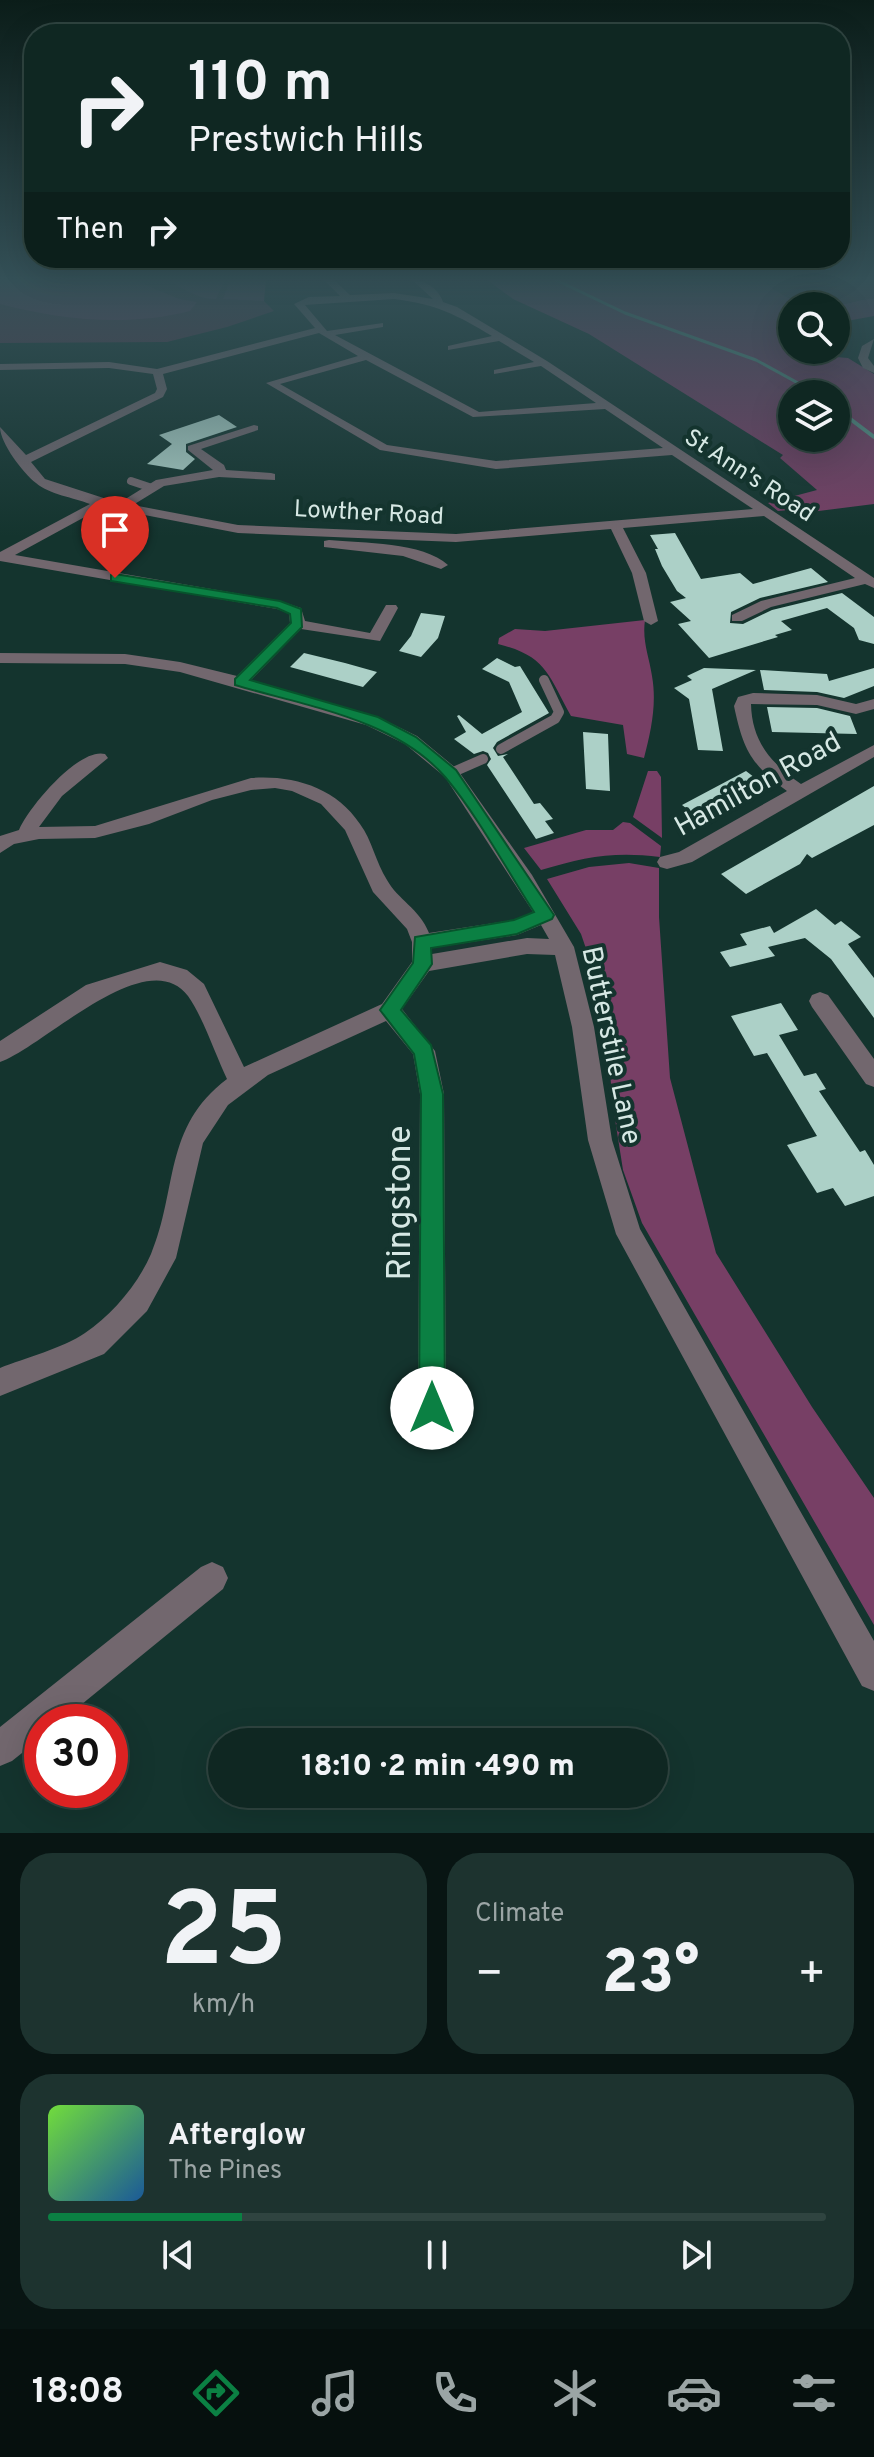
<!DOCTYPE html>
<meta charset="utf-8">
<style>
body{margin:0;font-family:Overpass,sans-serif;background:#1d332f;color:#f1f3f6;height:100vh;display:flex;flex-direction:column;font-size:30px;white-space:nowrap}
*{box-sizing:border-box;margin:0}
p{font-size:26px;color:#9ba5a5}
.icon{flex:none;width:44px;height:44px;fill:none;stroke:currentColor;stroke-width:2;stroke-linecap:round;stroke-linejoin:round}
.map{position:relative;height:1833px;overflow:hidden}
.sheet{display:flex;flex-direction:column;gap:20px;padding:20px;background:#081513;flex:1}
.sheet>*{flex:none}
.banner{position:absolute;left:24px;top:24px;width:826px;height:244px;border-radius:32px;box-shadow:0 8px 32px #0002,0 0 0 2px #2f4440;background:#0f2722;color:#f1f3f6;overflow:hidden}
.buttons{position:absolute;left:778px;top:292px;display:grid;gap:16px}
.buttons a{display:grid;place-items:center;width:72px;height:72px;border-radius:50%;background:#0f2722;box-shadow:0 8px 32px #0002,0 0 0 2px #2f4440;font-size:40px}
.speed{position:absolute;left:24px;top:1704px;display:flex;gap:16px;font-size:40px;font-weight:700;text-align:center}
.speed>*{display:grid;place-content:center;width:104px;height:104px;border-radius:50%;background:#0f2722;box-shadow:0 8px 32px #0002,0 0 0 2px #2f4440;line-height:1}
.speed .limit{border:12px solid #d22;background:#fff;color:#111}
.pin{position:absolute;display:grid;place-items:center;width:68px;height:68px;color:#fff;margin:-82px -34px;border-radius:50% 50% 50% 0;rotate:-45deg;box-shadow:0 0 8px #0007}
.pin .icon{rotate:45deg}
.me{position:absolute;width:88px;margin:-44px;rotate:0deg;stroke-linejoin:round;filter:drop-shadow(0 0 6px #0008)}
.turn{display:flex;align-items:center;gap:28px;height:168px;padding:0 32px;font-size:36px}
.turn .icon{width:104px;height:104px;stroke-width:2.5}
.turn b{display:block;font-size:56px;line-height:68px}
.then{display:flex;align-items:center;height:76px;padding:0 32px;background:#0003;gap:16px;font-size:30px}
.big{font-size:60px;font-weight:800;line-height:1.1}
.sheet .tile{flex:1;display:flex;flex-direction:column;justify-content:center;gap:12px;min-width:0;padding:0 28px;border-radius:32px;background:#1d332f}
.sheet .dial{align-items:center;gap:0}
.dial b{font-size:104px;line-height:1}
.song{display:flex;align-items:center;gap:24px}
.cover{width:96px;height:96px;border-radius:12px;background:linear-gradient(135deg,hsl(100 70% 55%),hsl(210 70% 35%))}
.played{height:8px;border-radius:4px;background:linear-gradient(90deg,#0b8043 25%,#2f4440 25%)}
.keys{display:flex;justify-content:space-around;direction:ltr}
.heat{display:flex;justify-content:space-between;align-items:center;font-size:44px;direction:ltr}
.sheet .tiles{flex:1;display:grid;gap:20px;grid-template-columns:1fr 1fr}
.tile:last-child{grid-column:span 2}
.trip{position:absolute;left:208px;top:1728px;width:460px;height:80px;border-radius:40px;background:#0f2722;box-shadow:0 8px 32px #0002,0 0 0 2px #2f4440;font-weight:800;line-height:80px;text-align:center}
.tab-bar{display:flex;height:128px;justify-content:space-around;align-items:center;background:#06100e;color:#9ba5a5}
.tab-bar .icon{width:56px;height:56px}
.tab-bar .active{color:#0b8043}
.tab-bar b{font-size:36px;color:#f1f3f6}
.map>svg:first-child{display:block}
.green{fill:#59384d}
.forest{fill:#773f65;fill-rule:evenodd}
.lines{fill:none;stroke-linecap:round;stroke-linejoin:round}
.stream-far1{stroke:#599288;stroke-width:3}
.stream{stroke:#599288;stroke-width:4}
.building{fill:#acd0c7}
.lane-far1{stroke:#72676e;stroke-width:8}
.lane{stroke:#72676e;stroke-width:10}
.street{fill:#72676e;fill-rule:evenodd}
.route{fill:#0b8043;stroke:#07532c;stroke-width:2}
.labels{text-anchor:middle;stroke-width:8;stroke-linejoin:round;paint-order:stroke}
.far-street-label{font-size:24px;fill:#d6e8e4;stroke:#14342e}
.street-label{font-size:28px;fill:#d6e8e4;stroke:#14342e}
.near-street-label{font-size:34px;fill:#d6e8e4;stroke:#14342e}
</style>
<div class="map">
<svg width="874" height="1833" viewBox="0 0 874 1833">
<rect width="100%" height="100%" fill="#14342e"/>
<path class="green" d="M0,280H258L264,301L274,311L227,327L167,342L0,343Z
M762,280H874V299C860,298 850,304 837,305C801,307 789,301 762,280Z"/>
<path class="forest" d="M0,280H134L179,299L197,302L190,311C127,327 61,320 0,304Z
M167,280H225L216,299C199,300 183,288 167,280Z
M230,280H266L264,301L223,299Z
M487,280H762C789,301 801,307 837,305C850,304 860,298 874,299V316L836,323V306H792V350H821L824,356L848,358L874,374V504L795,514L789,510L778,511L768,503L817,490L780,458L783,455L589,334L513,299ZM792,394H836V438H792Z
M645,620C642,641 649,656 652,676C657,704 651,731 644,758L627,754L623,725L571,716C548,675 547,656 498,644L499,638L515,629L545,631Z
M648,771H657L661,777L662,838L633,817Z
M623,822L630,823L661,846L660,857C614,851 584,857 541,870L524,848L586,830H613Z
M629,863L659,868V917L670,1078L716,1253L812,1407L874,1498V1625L642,1223L623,1170L612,1100L606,1007L581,934L547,879L589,867Z"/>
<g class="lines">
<path class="stream-far1" d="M556,280L625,313L756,360L818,394
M836,408L844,414"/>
<path class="stream" d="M841,412L874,437"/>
</g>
<path class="building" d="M219,415L237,427L186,444V452L195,459L183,470L147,464L172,444L159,435Z
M675,533L701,579L740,573L753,584L811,568L828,582L760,598L731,612L730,623L743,624L772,610L842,593L874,617V644L859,640L854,628L827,608L781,621L792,630L775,635L778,637L709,658L678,624L691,621L670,602L686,598L677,591L662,566L655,549H658L650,535Z
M421,613L445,616L438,638L421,657L399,651L411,636Z
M304,653L345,663L377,672L363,687L290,667Z
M497,658L515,667L520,666L549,713L497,742L493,748L498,756L508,754L503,757L534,804L540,803L553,819L545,821L554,833L536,839L487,765L491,759L488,753L483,751L474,754L454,739L466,732L457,716L459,715L482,734L522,712L509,682L482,669Z
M704,668L756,670L712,689L723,751L698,750L689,699L674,688L692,680L687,676Z
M874,668V686L844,698L817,692L764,690L760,670L827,674L829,681Z
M767,707L817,708L850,716L857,734L772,732Z
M583,732L608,734L610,791L586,789Z
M746,771L763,784L700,819L682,805Z
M874,786V825L812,858L807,854L800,864L746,894L721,874Z
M816,909L835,925L841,921L861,937L848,944L874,978V1018L831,959L805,938L768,947L775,956L730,967L720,952L747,945L740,934L770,926L774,933Z
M781,1003L798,1030L779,1035L804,1076L816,1073L826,1089L819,1091L860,1152L865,1150L874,1165V1196L845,1206L833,1188L817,1193L787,1145L817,1136L767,1053L754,1056L731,1016Z"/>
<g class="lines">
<path class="lane-far1" d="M131,481L152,488"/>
<path class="lane" d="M501,749L555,719L559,712L544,680
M451,773L483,759"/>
<path class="street" d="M324,280H334L350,295L394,293L433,299L412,280C425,280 439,289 443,302L457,307L547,361L874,578V588L865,584L771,607L742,621H732V615L761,601L855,578L764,516L623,528L646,573L658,621L651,625L644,621L632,573L611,529L456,542L238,533L103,507L15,555L280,601L301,608L305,621L370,633L386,605H396L398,608L380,641L301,629L251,680L378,717L417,736L457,769L532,875L574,947L594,1027L612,1140L640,1229L874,1641V1691L862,1686L616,1234L588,1140L572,1027L555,955L527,954L429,971L402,1009L435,1051L444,1094L446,1408L442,1418L432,1422L422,1418L418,1408L420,1094L413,1054L386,1021L268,1075L228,1105L203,1143L176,1258L147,1311L104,1354L0,1396V1368C25,1358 63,1348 85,1333C112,1315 138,1284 151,1254C178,1190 163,1127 227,1079C216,1056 202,1015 188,996C147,941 42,1048 0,1062V1041L86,985L160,962L187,970L204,984L244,1067L382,1004L412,962V942L407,929L373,892L345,830L321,804L292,791L275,788L251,790L212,800L149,824L95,838L39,839L14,844L0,853V836L19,830C28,808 79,747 105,754L108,758L62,796L39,827L95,826L251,778C293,775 335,787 360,824C372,840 376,863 387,880C398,900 419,908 429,933L514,920L533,912L445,777L405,744L366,725L180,672L125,664L0,663V653L125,654L180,662L237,676L290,623L289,613L277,609L0,561V552L90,504C75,498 48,494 36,483C23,473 0,443 0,427L26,455L155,393L157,389L153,374L109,368L0,370V364L109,362L157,369L315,328L294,304L309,297L340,296ZM394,299C436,304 457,315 492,336L448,346V350L499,341L534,362L494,370V374L541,366L596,403L479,412L335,335L383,327V323L327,331L305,305ZM319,333L358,356L266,383L380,450L496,469L672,455L753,509L456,534L238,525L133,505L164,486L219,477L275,480V474L271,473L226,470L224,465L201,449L258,430V426L254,425L188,446V450L213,470L156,480L119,503L45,479L31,462L163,397L167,389L163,374ZM366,360L473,417L605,409L663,448L496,461L387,445L280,384ZM541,925L549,939L527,938L432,954V948L517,935Z
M874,339L868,358L874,366V373L863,368L858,358L862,346Z
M329,540C362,543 423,542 448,565L441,569L403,556L324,547V541Z
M753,693L817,695L856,704L874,699V709L856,714L817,705L751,704C752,742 771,763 801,784L874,745V757L692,862L667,869L660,867L657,862L660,857L679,852L787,791C751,765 743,749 734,706L738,697Z
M820,992L828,995L874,1059V1087L866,1084L812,1007L809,1001L812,995Z
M212,1562L223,1567L228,1578L223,1589L60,1722H42V1737L12,1761L0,1766V1727L201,1567Z"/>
</g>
<linearGradient id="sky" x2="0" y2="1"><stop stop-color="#0b1d19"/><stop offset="0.52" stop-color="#345057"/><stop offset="1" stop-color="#345057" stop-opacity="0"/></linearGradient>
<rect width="874" height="537" fill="url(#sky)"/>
<path class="route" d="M115,574L280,601L301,609L302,627L250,680L378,717L416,737L456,770L554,915L552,919L517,934L431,948L432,964L401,1010L431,1045L443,1094L445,1408L441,1418L432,1421L423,1418L419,1408L421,1094L414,1054L380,1010L413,963L415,937L514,920L534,912C507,870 477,815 446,778C396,719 305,706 235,685V679L291,623L290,614L277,608L111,581V575Z"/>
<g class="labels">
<g class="far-street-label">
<text transform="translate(750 475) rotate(33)" y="8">St Ann's Road</text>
<text transform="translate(369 512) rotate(3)" y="8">Lowther Road</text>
</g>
<g class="street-label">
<text transform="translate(757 783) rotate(-29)" y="10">Hamilton Road</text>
<text transform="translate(613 1045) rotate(78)" y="10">Butterstile Lane</text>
</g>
<g class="near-street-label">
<text transform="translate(398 1203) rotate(-90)" y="12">Ringstone</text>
</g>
</g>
</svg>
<div class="buttons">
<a><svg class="icon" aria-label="search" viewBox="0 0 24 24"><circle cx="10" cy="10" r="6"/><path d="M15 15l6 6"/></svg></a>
<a><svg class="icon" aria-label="layers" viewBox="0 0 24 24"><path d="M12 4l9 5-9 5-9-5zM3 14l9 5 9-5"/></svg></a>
</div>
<div class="speed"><div class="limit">30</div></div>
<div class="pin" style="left:115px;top:578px;background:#d93025"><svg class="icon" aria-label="arrive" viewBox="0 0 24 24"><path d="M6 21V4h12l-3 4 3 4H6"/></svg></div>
<svg class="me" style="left:432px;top:1408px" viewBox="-20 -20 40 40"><circle r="19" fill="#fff"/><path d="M0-13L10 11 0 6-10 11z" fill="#0b8043"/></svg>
<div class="trip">18:10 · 2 min · 490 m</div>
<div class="banner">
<div class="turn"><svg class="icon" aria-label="right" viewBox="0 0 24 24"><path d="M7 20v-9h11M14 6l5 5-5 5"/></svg><div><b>110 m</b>Prestwich Hills</div></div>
<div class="then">Then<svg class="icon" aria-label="right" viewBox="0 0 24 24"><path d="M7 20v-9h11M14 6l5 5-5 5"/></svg></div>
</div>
</div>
<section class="sheet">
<div class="tiles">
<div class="tile dial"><b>25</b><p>km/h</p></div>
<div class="tile"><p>Climate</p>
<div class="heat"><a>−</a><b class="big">23°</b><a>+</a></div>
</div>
<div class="tile">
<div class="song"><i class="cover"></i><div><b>Afterglow</b><p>The Pines</p></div></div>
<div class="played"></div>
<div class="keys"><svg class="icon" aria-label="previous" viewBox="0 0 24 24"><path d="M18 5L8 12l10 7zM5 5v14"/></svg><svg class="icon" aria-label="pause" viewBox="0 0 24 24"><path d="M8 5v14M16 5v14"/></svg><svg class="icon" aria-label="next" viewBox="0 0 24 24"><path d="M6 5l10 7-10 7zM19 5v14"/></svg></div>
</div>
</div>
</section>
<nav class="tab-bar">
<b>18:08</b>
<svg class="icon active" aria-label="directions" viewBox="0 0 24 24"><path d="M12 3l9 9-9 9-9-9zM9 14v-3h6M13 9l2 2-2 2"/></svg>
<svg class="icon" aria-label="music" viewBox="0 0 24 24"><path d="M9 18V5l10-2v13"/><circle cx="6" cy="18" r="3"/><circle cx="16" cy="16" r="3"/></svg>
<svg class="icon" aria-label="phone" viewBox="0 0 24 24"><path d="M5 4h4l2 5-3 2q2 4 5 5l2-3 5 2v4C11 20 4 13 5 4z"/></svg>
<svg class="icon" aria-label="climate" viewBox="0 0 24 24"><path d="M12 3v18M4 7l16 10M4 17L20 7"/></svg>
<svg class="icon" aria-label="car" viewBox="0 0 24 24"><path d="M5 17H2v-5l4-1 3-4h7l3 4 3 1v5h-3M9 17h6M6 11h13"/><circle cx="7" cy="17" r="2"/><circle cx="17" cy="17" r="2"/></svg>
<svg class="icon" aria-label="filters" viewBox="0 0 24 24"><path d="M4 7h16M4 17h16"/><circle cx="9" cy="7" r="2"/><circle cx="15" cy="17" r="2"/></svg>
</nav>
